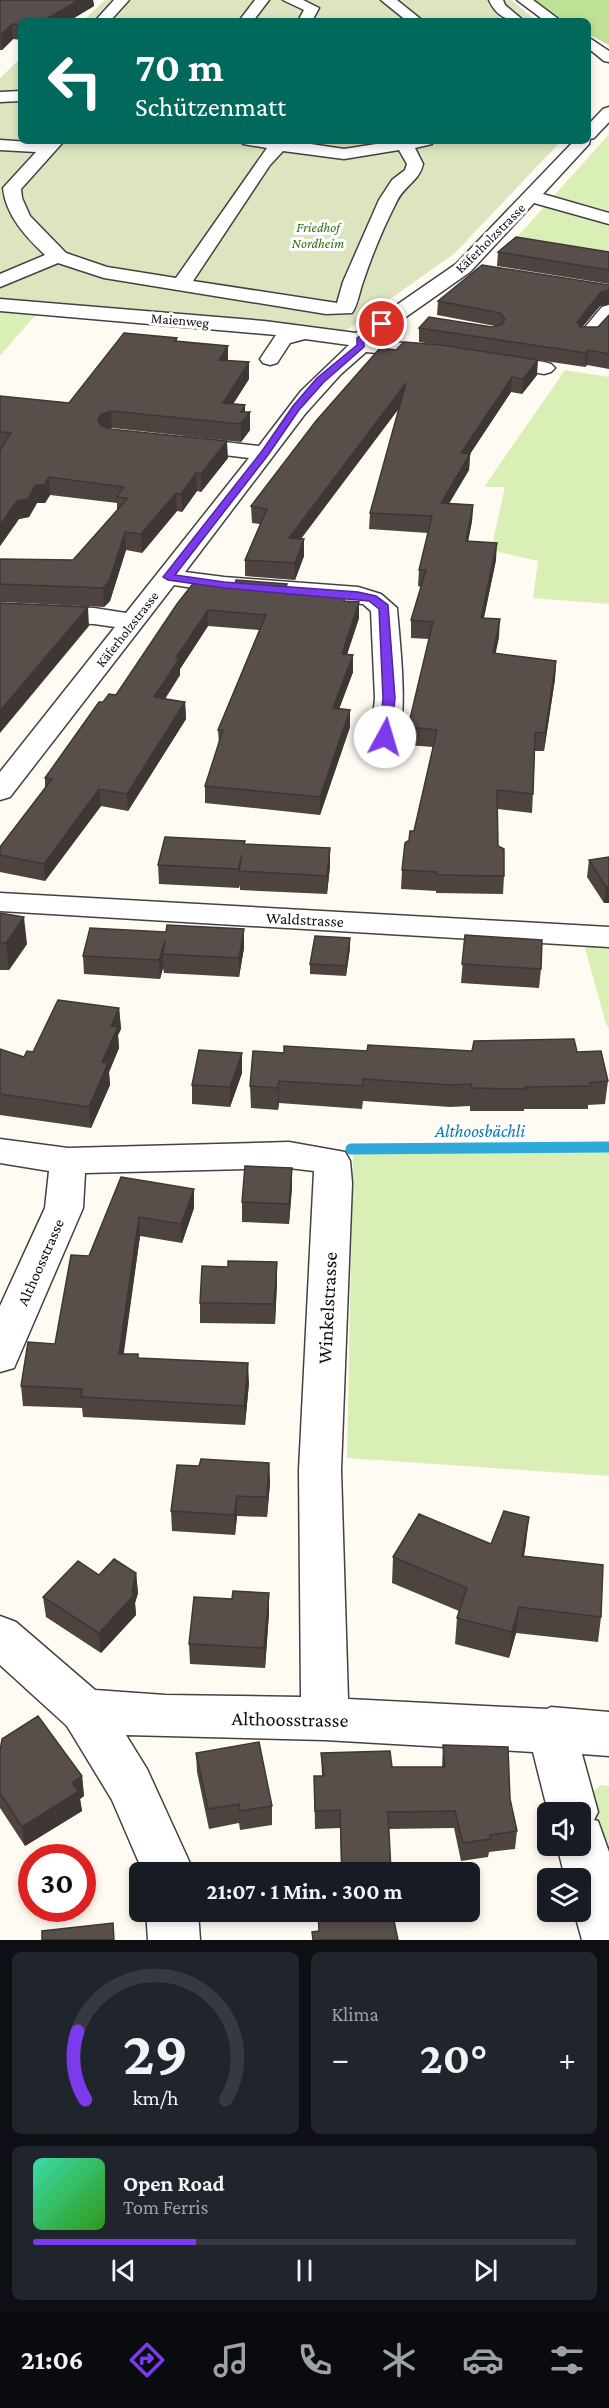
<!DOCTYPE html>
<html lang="de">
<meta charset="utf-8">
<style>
body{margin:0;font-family:"Crimson Pro",serif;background:#20242c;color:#f1f3f6;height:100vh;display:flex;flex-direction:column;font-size:22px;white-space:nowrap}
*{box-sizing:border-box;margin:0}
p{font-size:20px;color:#9ea1a6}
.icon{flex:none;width:33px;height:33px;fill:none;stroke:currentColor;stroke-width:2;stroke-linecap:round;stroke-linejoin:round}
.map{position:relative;height:1940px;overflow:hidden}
.panel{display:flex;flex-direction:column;gap:12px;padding:12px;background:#0d0f14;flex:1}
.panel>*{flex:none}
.banner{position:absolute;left:18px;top:18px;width:573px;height:126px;border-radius:9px;box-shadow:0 3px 9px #0003;background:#00695c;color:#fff;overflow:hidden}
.fabs{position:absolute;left:537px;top:1802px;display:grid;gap:12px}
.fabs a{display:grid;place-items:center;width:54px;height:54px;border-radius:9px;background:#171b24;box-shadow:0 3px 9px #0003;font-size:30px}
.speed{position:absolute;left:18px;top:1844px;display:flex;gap:12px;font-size:30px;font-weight:700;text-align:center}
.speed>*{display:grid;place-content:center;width:78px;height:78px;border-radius:50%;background:#171b24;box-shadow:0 3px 9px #0003;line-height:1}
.speed .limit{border:9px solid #d22;background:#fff;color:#111}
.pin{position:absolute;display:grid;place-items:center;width:51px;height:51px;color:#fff;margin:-26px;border:3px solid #fff;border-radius:50%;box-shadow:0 2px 6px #0007}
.me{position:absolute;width:66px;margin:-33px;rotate:6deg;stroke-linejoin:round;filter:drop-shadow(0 0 4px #0008)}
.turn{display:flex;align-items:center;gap:21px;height:126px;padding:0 18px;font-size:27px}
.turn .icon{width:78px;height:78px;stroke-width:2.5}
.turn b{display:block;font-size:42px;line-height:51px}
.big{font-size:45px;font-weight:700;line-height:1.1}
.panel .widget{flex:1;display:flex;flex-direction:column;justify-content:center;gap:9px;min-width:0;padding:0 21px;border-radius:9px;background:#20242c}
.panel .dial{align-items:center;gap:0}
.dial svg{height:156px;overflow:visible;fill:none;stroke:#363941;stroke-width:7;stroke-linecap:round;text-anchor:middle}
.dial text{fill:#f1f3f6;stroke:none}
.song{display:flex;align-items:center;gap:18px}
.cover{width:72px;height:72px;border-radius:9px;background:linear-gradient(135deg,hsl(160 70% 55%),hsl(110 70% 35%))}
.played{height:6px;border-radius:3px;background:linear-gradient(90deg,#7c3aed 30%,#363941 30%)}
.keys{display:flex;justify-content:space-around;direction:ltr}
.heat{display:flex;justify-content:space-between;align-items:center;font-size:33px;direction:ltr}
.panel .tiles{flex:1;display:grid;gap:12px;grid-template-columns:1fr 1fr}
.widget:last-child{grid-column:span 2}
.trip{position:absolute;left:129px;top:1862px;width:351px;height:60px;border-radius:9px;background:#171b24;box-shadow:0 3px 9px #0003;font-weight:700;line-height:60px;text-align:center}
.dock{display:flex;height:96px;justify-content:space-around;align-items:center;background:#090b0e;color:#9ea1a6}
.dock .icon{width:42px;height:42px}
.dock .active{color:#7c3aed}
.dock b{font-size:27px;color:#f1f3f6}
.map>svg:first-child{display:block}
.green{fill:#d9efb6}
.forest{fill:#bfe194}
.cemetery{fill:#dce5bf}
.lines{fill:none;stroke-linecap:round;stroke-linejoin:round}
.stream{stroke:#2fa9db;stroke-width:11}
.minor-casing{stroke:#424242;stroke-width:3}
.minor{fill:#fff;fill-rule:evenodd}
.wall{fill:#4d4440}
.shaded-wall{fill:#3e3734}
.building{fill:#594f4a;stroke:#3e3734;stroke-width:1.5}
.route{fill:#7c3aed;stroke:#51269a;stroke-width:1.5}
.labels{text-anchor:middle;stroke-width:6;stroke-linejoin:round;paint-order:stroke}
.far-park-label{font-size:14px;font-style:italic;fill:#336f18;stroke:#fff}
.far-street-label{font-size:14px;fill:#0f0f0f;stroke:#fff}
.street-label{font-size:16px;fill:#0f0f0f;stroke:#fff}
.water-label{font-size:18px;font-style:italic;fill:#0a79b0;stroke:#fff}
.near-street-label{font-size:20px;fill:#0f0f0f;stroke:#fff}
</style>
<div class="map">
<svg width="609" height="1940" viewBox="0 0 609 1940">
<rect width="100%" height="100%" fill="#fffbf2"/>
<path class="green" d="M609,134V259L511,244Z
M0,308L38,312L0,356Z
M565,370L609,377V604L533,598L538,561L491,550L505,487H484Z
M583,941L609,943V1029L606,1024Z
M609,1149V1476L347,1458L353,1153Z
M600,1785L609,1786V1865L589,1796Z"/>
<path class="forest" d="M533,0H609V45L588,34V21H565Z"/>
<path class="cemetery" d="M105,0H511L537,21H83Z
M21,58V141H561L455,253L344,332L0,304V78Z"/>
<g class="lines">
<path class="stream" d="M351,1149L609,1147"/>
<defs>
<path id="minor" d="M114,0H129L110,21H95Z
M255,0H269L253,21H239Z
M283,0H303L319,8L312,21H298L304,10Z
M381,0H397L423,21H407Z
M489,0H503L505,5L524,21C507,21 496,16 489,0Z
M517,0H533L561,21H545Z
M588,37L609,51V62L604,61L588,48Z
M21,91V101L0,102V92Z
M609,107V122L594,138L590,139L589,144L543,194L609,213V224L534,203L470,272L373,340L443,347L450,349L453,353L450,357L443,359L366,352L341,374L305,414L185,572L224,577L358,587L381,594L397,608C399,637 410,721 395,743L385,746L375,743L371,737L375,698L371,611L363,604L224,593L174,585L10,797L0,800V772L115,627L94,624L0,620V604L94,608L126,613L249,458L175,449L172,444L175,439L183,437L259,446L301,391L349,345L305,339L290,343L277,363L270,365L263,363L260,359L276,335L0,311V299L264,321L356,333L456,264L574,141H588V125L603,109Z
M0,140L45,143L64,141L21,189L22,198L30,216L66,253L107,267L176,278L267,148L243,144L241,141H291L344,149L395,141H434L432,144L415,148L423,164C420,180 404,186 397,201C384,226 372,255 363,282C359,293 358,304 352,313L326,314L104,278L58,263L0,287V274L45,255C26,237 6,216 3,188L36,152L0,150ZM399,150L407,164L405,170L392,180L379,200L343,282L337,303L193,281L270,165L283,151L344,159Z
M609,305V324L595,340H581L578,336L581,332L602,307Z
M494,354L544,362L551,364L555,368L551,372L544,374L487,364L484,360L487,356Z
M0,893L609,927V947L0,911Z
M0,1139L68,1148L289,1142L345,1152L350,1161L352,1183L341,1470L348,1699L547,1709L551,1707L609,1712V1756L582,1754L598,1812L594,1820L598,1821L609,1852V1940H582L574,1911H580V1878H565L557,1845H580V1812H548L533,1752L325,1740L126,1735L147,1769L194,1872H143L112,1800L67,1726L0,1665V1616L16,1622L95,1690L165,1695L301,1697L299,1470L314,1171L289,1168L85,1173L83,1208L14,1368L0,1372V1306L45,1208L49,1171L0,1163Z
M146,1911H198L200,1940H148Z"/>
</defs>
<use href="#minor" class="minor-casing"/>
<use href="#minor" class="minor"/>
</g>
<path class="wall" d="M0,0H93L94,6L69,21H21V40L13,39L2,50H0Z
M498,252H609V284L497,266Z
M609,285V304L600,306L582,327H598L609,315V369L587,365L585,367L419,342V328L492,327L495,326L437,315L438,301Z
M177,338V342L228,361L249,379L233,404L245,405V412H250V430L241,442L112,428L110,429L228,458L201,492L197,491L182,512L177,511L142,553L126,550L110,601L104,607L0,602V559L73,560L117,511V503L50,495L45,503H37L29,517L19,519L0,546V396L69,403Z
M380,348L537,375L522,394L511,392L470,454L469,470L449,503L473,505L472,521L468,541L496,560L484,618L499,637L495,654L556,661L555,679L544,751H535L532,813L498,809V846L504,876L503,894L436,893V891L401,889L402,870L409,840L414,831L433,747L407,745L408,727L429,639L411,638V620L421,587L418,586L419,570L428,533L369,529L370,513L400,407L301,539L304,556L295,580L245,576V560L260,524L252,523L251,506Z
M234,587L287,593L345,598V601L359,602V618L347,654L353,672L339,709L350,710V727L320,815L205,803V786L219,744L218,730L259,630L208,626L180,669V675L165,699L185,702L186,719L128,811L101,806L45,881L0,872V847L45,788V778L103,702L116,695L177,604Z
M245,844L330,848V866L327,894L240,890V885L239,888L159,884L158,865Z
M609,857V903H604L587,877L589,860Z
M0,913L27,944L9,970H0Z
M244,929V948L239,977L164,973L163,968L160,979L84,974L83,956L166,932Z
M465,935L541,969L539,988L461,983Z
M350,948L346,976L310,974V964Z
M119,1008L121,1029L118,1035L119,1048L109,1072L110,1085L91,1128L0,1115V1049L24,1057L33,1052Z
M367,1051L577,1052L608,1081L605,1104L588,1105V1109H524V1111H470V1106L450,1107L363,1101L362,1109L279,1103L278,1110L251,1108L250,1086L284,1053Z
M242,1053V1073L230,1107L192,1104V1085Z
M121,1177L194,1208L182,1243L140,1236L123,1354L249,1383L245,1425L83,1417L82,1408L23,1406L21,1386L55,1344L89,1256Z
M292,1187L289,1224L242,1222V1202Z
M277,1282L275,1324L200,1323V1303Z
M269,1463L270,1483L267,1517L237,1516L235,1535L172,1531L171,1511L199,1466Z
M526,1543L524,1556L601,1617L598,1642L516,1633L509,1658L455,1644L457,1618L459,1611L392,1583L393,1557L491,1544Z
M136,1573L138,1593L135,1603L136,1615L101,1653L46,1617L43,1597L99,1575Z
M269,1613L265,1668L190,1664L189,1644Z
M443,1745L510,1799L517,1831L515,1849L489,1852L488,1857L461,1861L454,1828L389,1829L390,1872H341L340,1828L315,1829L314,1776H322L321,1753L392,1767H442Z
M0,1751L82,1776L84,1796L80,1799L82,1811L25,1846L0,1808Z
M196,1753L272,1806V1825L240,1830L239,1823L209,1829L197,1772Z"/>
<path class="shaded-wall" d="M79,0H93L94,6L69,21H43Z
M12,24L13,39L2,50L1,35Z
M609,290V304L600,306L579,331L577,322L580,317L601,292Z
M228,346V363L219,360Z
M588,350L587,365L585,367L586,353Z
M538,360L537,375L522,394L523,379Z
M249,362V379L223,420V403Z
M512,377L511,392L470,454L469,470L440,519L441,503L461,453Z
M406,383V399L289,554V538Z
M245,405V419L250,412V430L241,442V412Z
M111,411L112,428L102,431L98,421L101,414Z
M227,441L228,458L201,492V474Z
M196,473L197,491L182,512L181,494Z
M49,477L50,495L45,503H37L29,517L19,519L0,546V525L17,501L35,485Z
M176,493L177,511L142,553L141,534Z
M473,505L472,521L465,557L466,541Z
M125,532L126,550L110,601L104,607L103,588Z
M304,539V556L295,580V563Z
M497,543L496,560L480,635L481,618Z
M359,602V618L342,670V654Z
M88,607L89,626L0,733V711Z
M208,610V626L180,669V675L155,714L154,697L176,658Z
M500,619L499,637L492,671L493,653Z
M353,655V672L333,725V708Z
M556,661L555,679L544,751L545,733Z
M185,702L186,719L128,811L127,794Z
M350,710V727L320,815V797Z
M99,789L101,806L45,881L44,864Z
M330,848V866L327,894V876Z
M609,886V903H604L606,887Z
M24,917L27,944L9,970L6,943Z
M244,929V948L239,977V958Z
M350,938V948L346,976V966Z
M165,941L163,954V968L160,979L159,960Z
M119,1008L121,1029L118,1035L119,1048L109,1072L110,1085L91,1128L89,1107L111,1026Z
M242,1053V1073L230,1107V1087Z
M279,1081V1103L278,1110V1088Z
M292,1168V1187L289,1224V1204Z
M194,1189V1208L182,1243L181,1224Z
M139,1217L140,1236L121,1374L119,1354Z
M277,1262V1282L275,1324L274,1304Z
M248,1363L249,1383L245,1425L244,1406Z
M269,1463L270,1483L267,1517V1497Z
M237,1496V1516L235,1535L234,1515Z
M529,1517L526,1543L519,1582L522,1556Z
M136,1573L138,1593L135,1603L136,1615L101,1653L99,1633L132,1591Z
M269,1593V1613L265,1668L264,1648Z
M519,1607L516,1633L509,1658L512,1632Z
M82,1776L84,1796L80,1799L82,1811L25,1846L22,1827L72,1783Z"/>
<path class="building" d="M0,0H79L43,21H21V25L12,24L1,35H0Z
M516,237L609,252V270L498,252Z
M482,265L609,285V290L601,292L577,322L580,327H598L609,315V354L588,350L586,353L419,328L429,317L492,327L502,324L505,319L500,313L438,301Z
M124,333L177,338L175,341L228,346L219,360L249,362L223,403L245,405L241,412H250L240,424L111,411L101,414L98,421L101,426L110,429L227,441L201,474L196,473L181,494L176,493L141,534L125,532L109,582L103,588L0,584V559L73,560L128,498L116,497L124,487L49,477L44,485H35L28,499L17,501L0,525V450L11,433L0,432V396L69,403Z
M404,342L441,345L538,360L523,379L512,377L461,453L470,454L441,503L473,505L466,541L497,543L481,618L500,619L493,653L556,661L545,733L535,732L533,794L497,790L498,846L504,849V876L437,875V872L402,870L405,843L409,840L410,831H414L437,730L408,727L433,622L411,620L426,570H419L432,516L370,513L406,383L289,538L304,539L295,563L245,560L267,509L251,506L316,421L380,348L396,350Z
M236,580L287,584L284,593L345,598L344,601L359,602L342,654L353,655L333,708L350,710L320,797L205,786L223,730H218L266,615L208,610L176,658H180L154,697L185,702L127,794L99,789L44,864L0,855V847L52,779L45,778L99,702H103L109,694L116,695L177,604L195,581L234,587Z
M0,603L88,607L0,711Z
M165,837L245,841L244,844L330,848L327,876L239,871L242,855L238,869L158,865Z
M609,857V886L606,887L589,860Z
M0,913L24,917L6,943H0Z
M167,925L244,929L239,958L163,954L165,941L159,960L83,956L90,928L166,932Z
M465,935L542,940L541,969L462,964Z
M315,936L350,938L346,966L310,964Z
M58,1000L119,1008L111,1026L118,1027L102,1062L108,1063L89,1107L0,1094V1049L24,1057L27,1051L33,1052Z
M574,1039L577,1052L601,1051L608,1081L590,1083V1086L525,1087L526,1089L472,1088L471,1084L451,1085L363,1079V1086L279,1081L278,1088L250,1086L253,1051L284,1053V1046L367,1051L368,1045L472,1051L474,1041Z
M199,1050L242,1053L230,1087L192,1085Z
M245,1166L292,1168L289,1204L242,1202Z
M121,1177L194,1189L181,1224L139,1217L119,1354H138V1358L248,1363L244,1406L81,1397L82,1389L21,1386L28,1342L55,1344L71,1255L89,1256Z
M228,1261L277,1262L274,1304L200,1303L202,1266L228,1267Z
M201,1459L269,1463L267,1497L237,1496L234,1515L171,1511L177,1465L199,1466Z
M504,1511L529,1517L522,1556L603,1565L601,1617L519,1607L512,1632L457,1618L467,1588L393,1557L419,1514L491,1544Z
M114,1559L136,1573L132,1591L134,1595L99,1633L43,1597L78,1561L99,1575Z
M233,1591L269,1593L264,1648L189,1644L194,1597L232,1599Z
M38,1716L82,1776L72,1783L79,1791L22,1827L0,1793V1751L2,1739Z
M259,1742L272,1806L240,1811L239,1804L208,1809L196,1753Z
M443,1745L508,1747L510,1799L517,1831L490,1835V1839L463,1843L455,1811L388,1812L391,1871H384V1872H342L340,1810L315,1811L314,1776H324L321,1753L390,1751L392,1767H445Z
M318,1911H392L398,1940H313L312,1932L319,1931Z
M113,1923L114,1940H42V1931Z"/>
<path class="route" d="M379,323L387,324L364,341V347L324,382L299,410L268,455L175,575L224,582L358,592L376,596L388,605L395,698L391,737L385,741L379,737L383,698L379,609L369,601L224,588L168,580L163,577L262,451L293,406L317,378L357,345V338Z"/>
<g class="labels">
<g class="far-park-label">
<text x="318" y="232">Friedhof<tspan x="318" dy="16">Nordheim</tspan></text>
</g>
<g class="far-street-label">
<text transform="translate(490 238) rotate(-45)" y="5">Käferholzstrasse</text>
<text transform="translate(180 320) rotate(5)" y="5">Maienweg</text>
<text transform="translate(127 629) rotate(-52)" y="5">Käferholzstrasse</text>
</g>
<g class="street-label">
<text transform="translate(305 919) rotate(3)" y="6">Waldstrasse</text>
<text transform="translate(40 1262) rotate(-66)" y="6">Althoosstrasse</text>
</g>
<g class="water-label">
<text x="480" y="1137">Althoosbächli</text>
</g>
<g class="near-street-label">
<text transform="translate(327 1308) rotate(-87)" y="7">Winkelstrasse</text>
<text transform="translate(290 1719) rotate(1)" y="7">Althoosstrasse</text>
</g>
</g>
</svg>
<div class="fabs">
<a><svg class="icon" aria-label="sound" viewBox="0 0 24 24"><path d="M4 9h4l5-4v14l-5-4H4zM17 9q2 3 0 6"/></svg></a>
<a><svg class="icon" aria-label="layers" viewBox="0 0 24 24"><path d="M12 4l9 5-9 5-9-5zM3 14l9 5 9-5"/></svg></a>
</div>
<div class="speed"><div class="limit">30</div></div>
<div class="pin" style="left:382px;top:324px;background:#d93025"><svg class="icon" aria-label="arrive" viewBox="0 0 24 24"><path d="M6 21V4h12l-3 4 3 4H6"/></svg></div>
<svg class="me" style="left:385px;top:737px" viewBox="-20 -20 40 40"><circle r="19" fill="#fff"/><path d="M0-13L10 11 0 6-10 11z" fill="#7c3aed"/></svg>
<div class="trip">21:07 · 1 Min. · 300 m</div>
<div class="banner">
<div class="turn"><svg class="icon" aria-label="left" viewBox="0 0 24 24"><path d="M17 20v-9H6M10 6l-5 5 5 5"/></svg><div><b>70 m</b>Schützenmatt</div></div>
</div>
</div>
<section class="panel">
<div class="tiles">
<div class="widget dial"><svg viewBox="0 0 100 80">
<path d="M14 69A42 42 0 1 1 86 69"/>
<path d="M14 69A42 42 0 0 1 10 34" stroke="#7c3aed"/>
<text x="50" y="56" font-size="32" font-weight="700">29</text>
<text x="50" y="72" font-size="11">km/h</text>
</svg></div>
<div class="widget"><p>Klima</p>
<div class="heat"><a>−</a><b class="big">20°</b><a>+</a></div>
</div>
<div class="widget">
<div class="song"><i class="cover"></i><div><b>Open Road</b><p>Tom Ferris</p></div></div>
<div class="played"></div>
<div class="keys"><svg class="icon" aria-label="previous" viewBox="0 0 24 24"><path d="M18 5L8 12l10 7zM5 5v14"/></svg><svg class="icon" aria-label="pause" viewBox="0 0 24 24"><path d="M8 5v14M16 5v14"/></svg><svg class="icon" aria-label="next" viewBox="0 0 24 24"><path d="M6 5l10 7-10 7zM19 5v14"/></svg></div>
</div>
</div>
</section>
<nav class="dock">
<b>21:06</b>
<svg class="icon active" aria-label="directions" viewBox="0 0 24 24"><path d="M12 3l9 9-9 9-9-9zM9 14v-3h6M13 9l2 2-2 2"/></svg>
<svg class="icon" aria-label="music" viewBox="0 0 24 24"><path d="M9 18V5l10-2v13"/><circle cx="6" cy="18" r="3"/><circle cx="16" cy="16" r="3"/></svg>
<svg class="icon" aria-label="phone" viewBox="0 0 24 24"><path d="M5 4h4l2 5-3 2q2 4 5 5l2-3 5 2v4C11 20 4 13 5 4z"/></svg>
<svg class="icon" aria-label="climate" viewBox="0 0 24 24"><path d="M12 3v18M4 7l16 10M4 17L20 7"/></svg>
<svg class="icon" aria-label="car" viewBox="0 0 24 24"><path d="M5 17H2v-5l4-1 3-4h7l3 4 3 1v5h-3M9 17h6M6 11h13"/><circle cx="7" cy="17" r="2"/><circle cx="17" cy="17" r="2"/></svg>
<svg class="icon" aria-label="filters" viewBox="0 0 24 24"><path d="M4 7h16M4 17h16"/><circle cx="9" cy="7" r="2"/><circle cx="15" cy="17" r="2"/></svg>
</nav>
